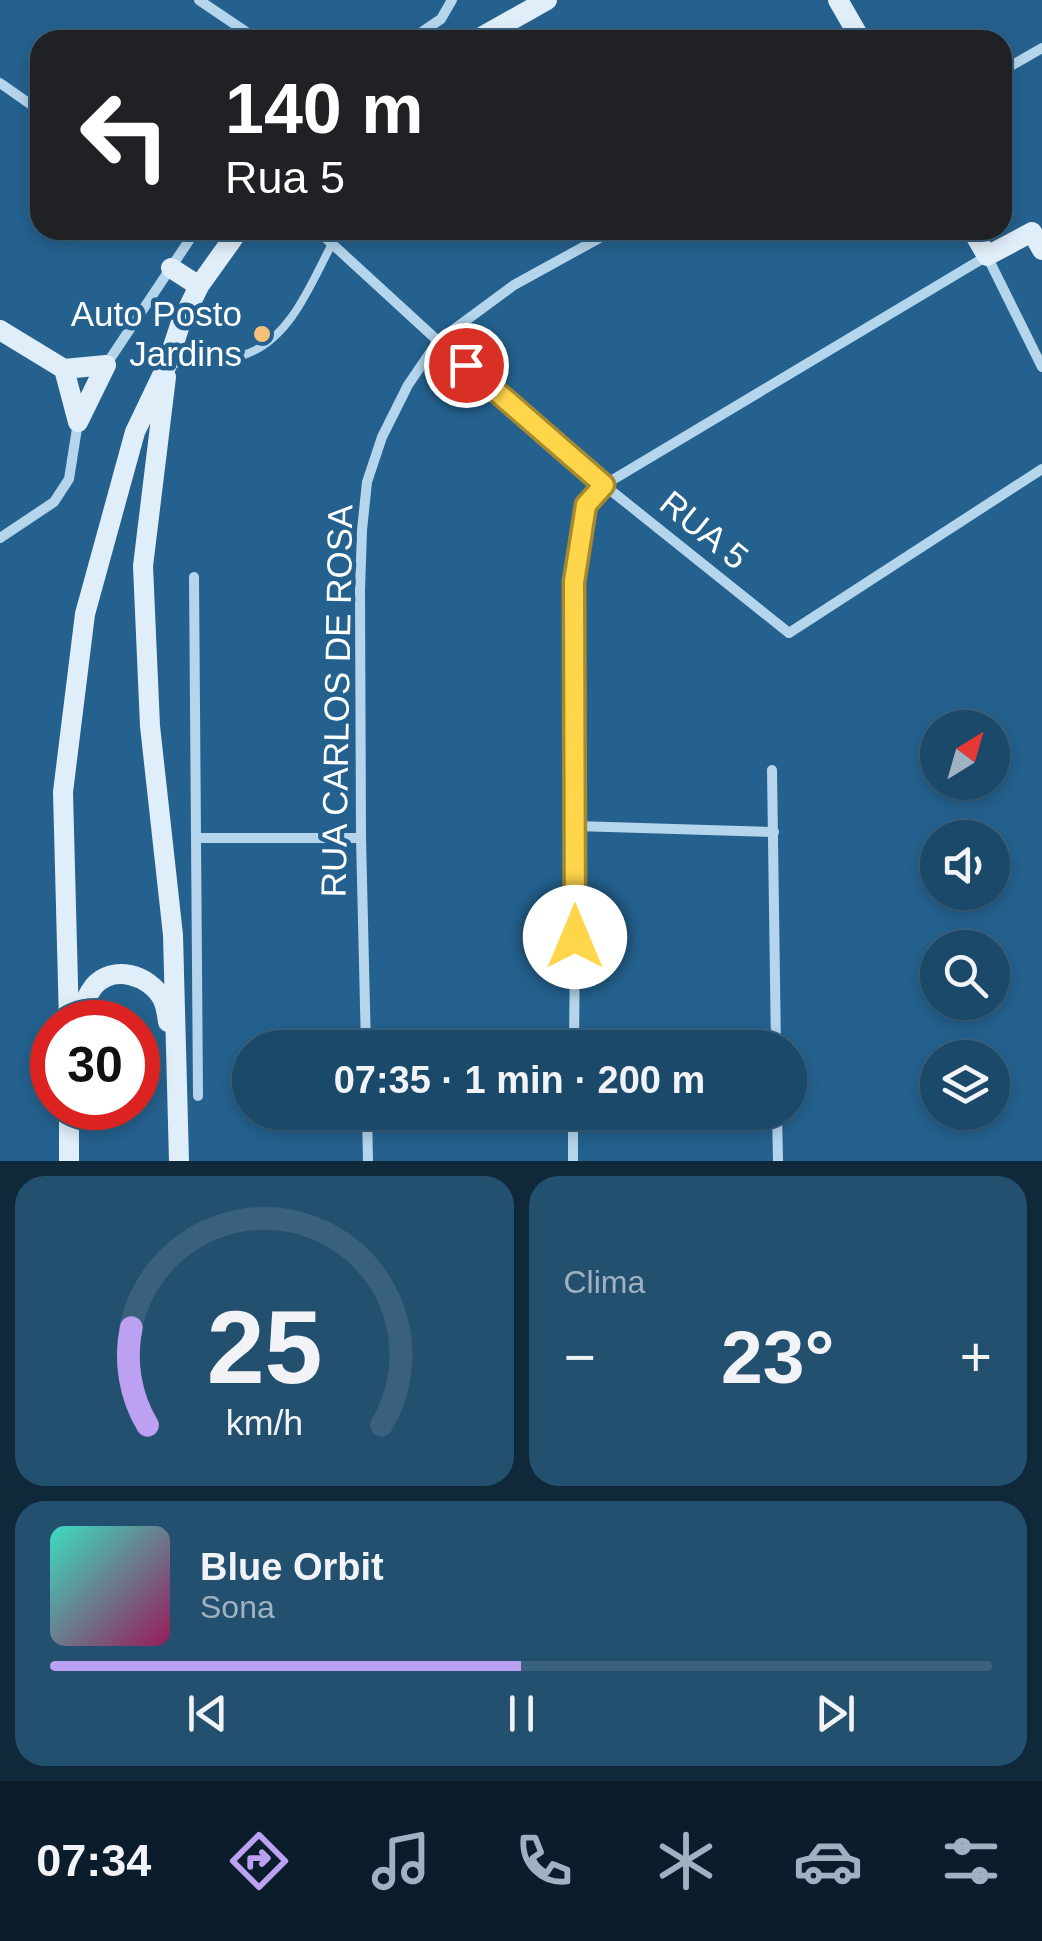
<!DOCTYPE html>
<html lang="pt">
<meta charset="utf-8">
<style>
body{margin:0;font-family:Arial,sans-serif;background:#245070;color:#f1f3f6;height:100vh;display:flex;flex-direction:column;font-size:38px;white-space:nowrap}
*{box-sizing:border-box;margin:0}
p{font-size:32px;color:#a0b2c1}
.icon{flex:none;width:55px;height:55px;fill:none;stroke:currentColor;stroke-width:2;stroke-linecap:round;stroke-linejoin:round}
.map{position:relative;height:1161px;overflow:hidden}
.panel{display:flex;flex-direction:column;gap:15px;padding:15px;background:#0f283a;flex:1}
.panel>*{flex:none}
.guide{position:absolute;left:30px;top:30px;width:982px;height:210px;border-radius:30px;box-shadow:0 5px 15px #0003,0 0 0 2px #39617e;background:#202124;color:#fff;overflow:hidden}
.needle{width:65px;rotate:37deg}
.tools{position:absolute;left:920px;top:710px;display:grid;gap:20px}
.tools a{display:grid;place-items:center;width:90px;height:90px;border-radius:50%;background:#1b496a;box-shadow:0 5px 15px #0003,0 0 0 2px #39617e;font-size:50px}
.speed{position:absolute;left:30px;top:1000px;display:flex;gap:20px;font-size:50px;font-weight:700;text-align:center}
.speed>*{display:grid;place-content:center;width:130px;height:130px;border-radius:50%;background:#1b496a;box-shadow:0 5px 15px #0003,0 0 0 2px #39617e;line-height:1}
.speed .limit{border:15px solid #d22;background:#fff;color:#111}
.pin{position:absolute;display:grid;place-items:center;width:85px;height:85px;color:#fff;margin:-42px;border:5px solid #fff;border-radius:50%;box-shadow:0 2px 10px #0007}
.me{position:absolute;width:110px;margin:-55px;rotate:0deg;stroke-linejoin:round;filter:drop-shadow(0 0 8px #0008)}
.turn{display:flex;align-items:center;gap:35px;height:210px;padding:0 30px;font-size:45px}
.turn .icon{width:130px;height:130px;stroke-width:2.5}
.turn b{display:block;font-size:70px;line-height:85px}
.big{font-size:75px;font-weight:600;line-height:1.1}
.panel .card{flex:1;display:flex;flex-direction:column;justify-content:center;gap:15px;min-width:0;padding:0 35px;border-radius:30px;background:#245070}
.panel .dial{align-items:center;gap:0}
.dial svg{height:260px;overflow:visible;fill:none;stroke:#39617e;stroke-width:7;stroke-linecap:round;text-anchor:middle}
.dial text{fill:#f1f3f6;stroke:none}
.song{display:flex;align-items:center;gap:30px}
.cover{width:120px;height:120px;border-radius:15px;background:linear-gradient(135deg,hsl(170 70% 55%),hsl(330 70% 35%))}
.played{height:10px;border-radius:5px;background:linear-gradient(90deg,#bca0f2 50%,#39617e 50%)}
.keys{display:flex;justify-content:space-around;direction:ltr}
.heat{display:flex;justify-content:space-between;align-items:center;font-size:55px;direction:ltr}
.panel .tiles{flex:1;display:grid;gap:15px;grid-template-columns:1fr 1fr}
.card:last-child{grid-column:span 2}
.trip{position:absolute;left:232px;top:1030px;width:575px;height:100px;border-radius:50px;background:#1b496a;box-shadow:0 5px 15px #0003,0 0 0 2px #39617e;font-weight:600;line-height:100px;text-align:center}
.menu{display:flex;height:160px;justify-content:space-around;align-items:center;background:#0b1d2a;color:#a0b2c1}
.menu .icon{width:70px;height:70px}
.menu .selected{color:#bca0f2}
.menu b{font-size:45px;color:#f1f3f6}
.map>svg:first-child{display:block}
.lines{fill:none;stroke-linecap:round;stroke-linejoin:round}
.lane{stroke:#b4d5eb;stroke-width:8}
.street{stroke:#b4d5eb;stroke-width:10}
.secondary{stroke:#e0eef9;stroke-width:20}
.route-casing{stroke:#a68a30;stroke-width:25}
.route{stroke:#ffd54a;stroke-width:18}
.poi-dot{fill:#f5c078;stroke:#24618e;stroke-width:4}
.labels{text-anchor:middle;stroke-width:9;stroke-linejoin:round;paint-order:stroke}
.poi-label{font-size:35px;fill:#fff;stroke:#24618e;text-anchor:end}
.street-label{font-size:35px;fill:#fff;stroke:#24618e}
</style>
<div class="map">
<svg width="1042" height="1161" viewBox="0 0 1042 1161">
<rect width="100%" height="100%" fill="#24618e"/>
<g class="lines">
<path class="lane" d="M171,364C190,362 233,360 249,353C292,336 312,281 333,242"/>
<path class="street" d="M199,0L258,40
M410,40L441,19L452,0
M1002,71L1042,48
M0,83L40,111
M317,230L438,341L604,485L789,633L1042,469
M106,365L196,230
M0,538L54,502L69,479L78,422
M194,577L198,1096
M772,770L776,1048
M576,826L774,832
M196,838H361
M366,1048L361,838L360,590L362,530L367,482L382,437L408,385L438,341L514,285L614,230
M574,1048L576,826L574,581L586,505L604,485L987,256L1042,367
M367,1112L368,1161
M777,1112L778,1161
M573,1161V1112"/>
<path class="secondary" d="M838,0L861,40
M476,40L547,0
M972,230L987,256L1032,232L1042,250
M171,268L199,286
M0,330L64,369
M64,369L78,422
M64,369L106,365
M166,377L143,566L150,726L173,935L179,1161
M78,422L106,365
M69,1022L63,792L85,614L135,432L167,365L180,325L199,286L239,230
M77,1022C81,1010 86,996 94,986C113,964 149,975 162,998C166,1005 167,1015 168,1022
M69,1161V1108"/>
</g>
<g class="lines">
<defs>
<path id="route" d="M466,365L604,485L586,505L574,582L575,937"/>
</defs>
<use href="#route" class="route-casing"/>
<use href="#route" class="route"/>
</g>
<circle class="poi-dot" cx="262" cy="334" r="10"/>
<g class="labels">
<g class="poi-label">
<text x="242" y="326">Auto Posto<tspan x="242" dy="40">Jardins</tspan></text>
</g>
<g class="street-label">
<text transform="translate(704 530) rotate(39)" y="12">RUA 5</text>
<text transform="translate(337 701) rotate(-89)" y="12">RUA CARLOS DE ROSA</text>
</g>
</g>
</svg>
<div class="tools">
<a><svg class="needle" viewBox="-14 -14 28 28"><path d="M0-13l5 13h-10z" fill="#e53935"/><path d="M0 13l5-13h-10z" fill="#a0b2c1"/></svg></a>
<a><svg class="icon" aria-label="sound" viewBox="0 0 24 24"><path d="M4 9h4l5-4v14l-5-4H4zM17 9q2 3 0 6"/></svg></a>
<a><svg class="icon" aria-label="search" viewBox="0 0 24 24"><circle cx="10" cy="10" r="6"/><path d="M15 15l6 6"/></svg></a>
<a><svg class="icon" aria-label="layers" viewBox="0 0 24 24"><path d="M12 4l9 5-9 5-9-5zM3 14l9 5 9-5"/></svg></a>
</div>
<div class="speed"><div class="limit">30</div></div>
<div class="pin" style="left:466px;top:365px;background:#d93025"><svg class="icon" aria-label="arrive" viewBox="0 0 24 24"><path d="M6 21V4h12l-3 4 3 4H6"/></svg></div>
<svg class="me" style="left:575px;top:937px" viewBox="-20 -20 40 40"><circle r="19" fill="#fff"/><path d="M0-13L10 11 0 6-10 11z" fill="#ffd54a"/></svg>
<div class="trip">07:35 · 1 min · 200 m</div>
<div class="guide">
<div class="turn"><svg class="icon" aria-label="left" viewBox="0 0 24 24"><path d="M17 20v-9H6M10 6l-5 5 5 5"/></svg><div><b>140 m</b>Rua 5</div></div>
</div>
</div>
<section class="panel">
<div class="tiles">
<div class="card dial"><svg viewBox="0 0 100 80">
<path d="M14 69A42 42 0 1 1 86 69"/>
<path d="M14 69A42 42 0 0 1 9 39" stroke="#bca0f2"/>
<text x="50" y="56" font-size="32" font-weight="700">25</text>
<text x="50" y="72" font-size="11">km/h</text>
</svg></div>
<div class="card"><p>Clima</p>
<div class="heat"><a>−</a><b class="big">23°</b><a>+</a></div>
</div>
<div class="card">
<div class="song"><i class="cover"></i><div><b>Blue Orbit</b><p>Sona</p></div></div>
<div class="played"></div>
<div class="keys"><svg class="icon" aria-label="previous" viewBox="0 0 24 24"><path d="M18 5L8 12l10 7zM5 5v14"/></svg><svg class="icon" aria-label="pause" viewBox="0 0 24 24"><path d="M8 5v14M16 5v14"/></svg><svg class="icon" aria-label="next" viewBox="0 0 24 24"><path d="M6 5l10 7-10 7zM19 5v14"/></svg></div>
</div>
</div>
</section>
<nav class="menu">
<b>07:34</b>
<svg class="icon selected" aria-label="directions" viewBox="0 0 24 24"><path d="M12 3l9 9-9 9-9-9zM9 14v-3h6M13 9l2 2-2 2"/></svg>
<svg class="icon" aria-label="music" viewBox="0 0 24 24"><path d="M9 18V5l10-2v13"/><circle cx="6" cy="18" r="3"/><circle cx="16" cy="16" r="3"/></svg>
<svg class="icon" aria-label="phone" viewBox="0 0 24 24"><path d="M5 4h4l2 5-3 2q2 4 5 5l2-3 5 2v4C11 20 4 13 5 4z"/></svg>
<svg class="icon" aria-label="climate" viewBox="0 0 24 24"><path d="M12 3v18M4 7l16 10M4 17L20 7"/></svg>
<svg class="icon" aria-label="car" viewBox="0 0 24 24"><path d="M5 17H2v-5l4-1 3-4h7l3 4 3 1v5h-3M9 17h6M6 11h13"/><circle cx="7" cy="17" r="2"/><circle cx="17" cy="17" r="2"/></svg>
<svg class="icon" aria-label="filters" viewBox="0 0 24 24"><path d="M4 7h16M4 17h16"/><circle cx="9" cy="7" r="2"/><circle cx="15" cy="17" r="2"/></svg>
</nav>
